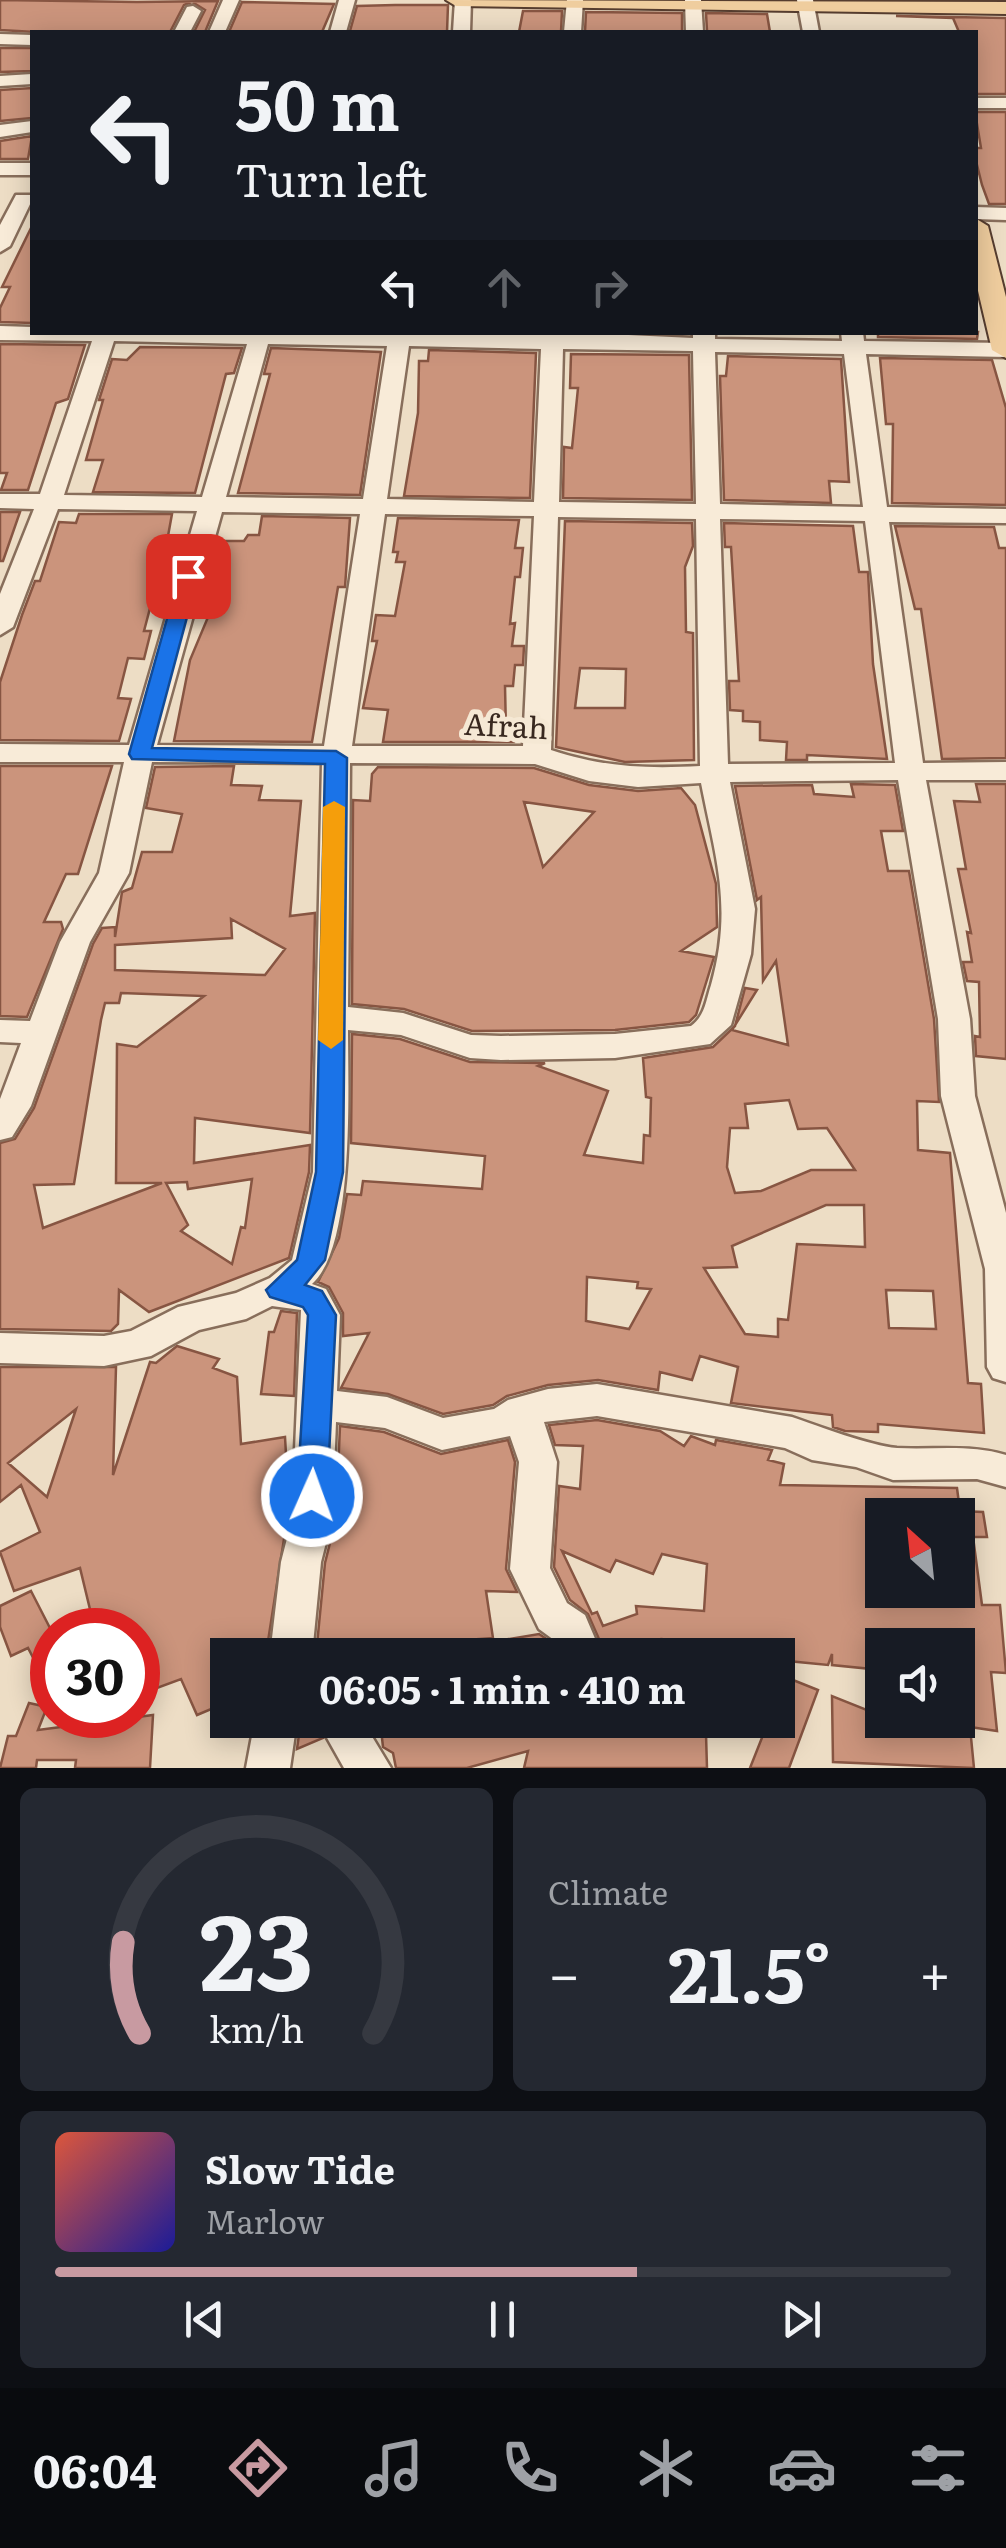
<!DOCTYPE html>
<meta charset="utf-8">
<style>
body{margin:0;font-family:Literata,serif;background:#242831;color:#f1f3f6;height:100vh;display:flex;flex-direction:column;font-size:38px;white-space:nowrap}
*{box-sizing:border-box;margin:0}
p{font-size:32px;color:#9ea1a6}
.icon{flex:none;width:55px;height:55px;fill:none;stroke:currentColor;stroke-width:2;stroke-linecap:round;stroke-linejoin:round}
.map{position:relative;height:1768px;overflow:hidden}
.drawer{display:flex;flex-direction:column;gap:20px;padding:20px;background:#0d0f14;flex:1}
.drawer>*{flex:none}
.top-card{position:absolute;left:30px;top:30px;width:948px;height:305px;border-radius:0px;box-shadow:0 5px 25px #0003;background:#171b24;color:#f1f3f6;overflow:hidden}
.needle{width:65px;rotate:333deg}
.tools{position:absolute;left:865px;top:1498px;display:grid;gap:20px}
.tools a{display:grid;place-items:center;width:110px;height:110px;border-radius:0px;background:#171b24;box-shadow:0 5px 25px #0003;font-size:50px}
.speed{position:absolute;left:30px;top:1608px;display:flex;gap:20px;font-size:50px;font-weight:700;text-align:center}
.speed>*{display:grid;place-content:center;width:130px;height:130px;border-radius:50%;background:#171b24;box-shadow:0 5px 25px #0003;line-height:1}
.speed .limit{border:15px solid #d22;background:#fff;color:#111}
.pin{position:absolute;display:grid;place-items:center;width:85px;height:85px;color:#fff;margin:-42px;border-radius:20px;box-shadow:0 5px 15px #0006}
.me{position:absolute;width:110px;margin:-55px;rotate:2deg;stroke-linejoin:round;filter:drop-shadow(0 0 8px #0008)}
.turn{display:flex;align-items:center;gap:35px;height:210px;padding:0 40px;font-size:45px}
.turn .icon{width:130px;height:130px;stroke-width:2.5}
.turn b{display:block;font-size:70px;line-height:85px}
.lanes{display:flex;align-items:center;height:95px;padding:0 40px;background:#0003;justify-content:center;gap:50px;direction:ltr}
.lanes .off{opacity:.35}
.big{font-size:75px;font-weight:700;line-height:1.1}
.drawer .tile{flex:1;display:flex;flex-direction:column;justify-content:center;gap:15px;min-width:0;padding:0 35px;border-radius:15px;background:#242831}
.drawer .dial{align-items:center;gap:0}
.dial svg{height:260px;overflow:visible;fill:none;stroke:#363941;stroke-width:7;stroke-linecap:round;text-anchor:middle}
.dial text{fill:#f1f3f6;stroke:none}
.song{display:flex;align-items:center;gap:30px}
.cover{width:120px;height:120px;border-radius:15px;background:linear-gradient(135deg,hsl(10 70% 55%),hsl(240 70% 35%))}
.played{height:10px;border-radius:5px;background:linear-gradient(90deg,#c89aa1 65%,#363941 65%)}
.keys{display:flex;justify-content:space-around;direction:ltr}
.heat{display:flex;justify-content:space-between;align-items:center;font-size:55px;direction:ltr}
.drawer .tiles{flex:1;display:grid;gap:20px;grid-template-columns:1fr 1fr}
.tile:last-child{grid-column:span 2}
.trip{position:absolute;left:210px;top:1638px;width:585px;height:100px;border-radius:0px;background:#171b24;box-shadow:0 5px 25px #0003;font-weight:700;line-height:100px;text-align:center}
.menu{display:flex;height:160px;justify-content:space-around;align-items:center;background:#090b0e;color:#9ea1a6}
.menu .icon{width:70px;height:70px}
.menu .selected{color:#c89aa1}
.menu b{font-size:45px;color:#f1f3f6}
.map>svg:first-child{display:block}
.building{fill:#cb947c;stroke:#875542;stroke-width:2.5;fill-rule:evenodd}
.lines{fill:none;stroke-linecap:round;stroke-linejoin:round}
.minor-casing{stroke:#886e5b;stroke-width:5}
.major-casing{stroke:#563d2f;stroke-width:4}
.minor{fill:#f8ebd8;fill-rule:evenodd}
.major{fill:#efcd9e;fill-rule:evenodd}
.route{fill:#1a73e8;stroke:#114b97;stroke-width:2.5}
.slow{fill:#f59e0b}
.labels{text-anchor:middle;stroke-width:10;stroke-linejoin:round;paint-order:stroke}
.street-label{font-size:30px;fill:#38281f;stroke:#f5e8d4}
</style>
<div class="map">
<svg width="1006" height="1768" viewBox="0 0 1006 1768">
<rect width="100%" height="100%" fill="#edddc5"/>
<path class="building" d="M0,0L137,2L218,1L205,32H194L205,10L192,2L184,5L170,32H35L0,30Z
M242,2L290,3L334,4L322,32H229Z
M395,5H448L447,32L350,31L357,6Z
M523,11H562L561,32H519Z
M586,12L682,13V32H585Z
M706,13L767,14L770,32L707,31Z
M896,16L1006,18V94H975V32H959L953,18Z
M0,48H32V71L0,72Z
M32,88V118L0,121V90Z
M975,112H1006V204H989L982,185L975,157V148H981Z
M32,136L28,159H0V141Z
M32,226V323L0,322V308L10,287H2Z
M878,332H978L977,339L878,337Z
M0,344L85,345L68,399L56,403L28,490H1L7,473H0Z
M140,347L242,348L234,373L226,374L195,493L93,492L103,460H86L103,400H99L112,359L127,360Z
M271,348L381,352L360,495L238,493L270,374H264Z
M429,350L536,353L530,498L404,496L418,413L419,361H428Z
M571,354L689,355L692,500L563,498L564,447L572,448L578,388H570Z
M728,356L841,359L849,482L829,481L831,503L724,500L720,376H726Z
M880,358L992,360L1006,408V505L892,503L893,424H886Z
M0,512H20L3,561H0Z
M79,514H172L168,536H175L163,583L159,593H154L144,631H151L144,659L128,658L118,698L131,699L119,741L0,740V682L22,615L35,581H40L59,522L76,523Z
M262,516L350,518L345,587H338L312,742L174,741L190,660L211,610L223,541H244L248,535H259Z
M398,518L519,520L515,548H523L520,577H515L510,624L515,623L512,646H524L523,665H515L513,686H505L506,731L515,732L514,742H383L388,710L363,708L377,641H372L376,615L395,616L405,562H396L398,552H393Z
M565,521L692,523L693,546L685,567L686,632L693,633L694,760L625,762L556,747ZM580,668L626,669L625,708H575Z
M724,523L853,526L859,572H868L873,664L887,759L807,755V760H786L787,742L760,740V722L743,721V711L730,710L729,681H739L731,547H725Z
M895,526L994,527L999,548H1006V758L942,759L921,609H915Z
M0,766H112L78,874H66L44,922H61L63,929L27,1017L0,1016Z
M234,766L231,785L262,786L259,800L301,801L290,916L315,913L310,1133L195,1118L194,1163L310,1145L309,1172L289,1258L149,1312L119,1290L118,1324L111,1331L0,1329V1143L15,1139L34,1108L93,944L102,928L115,927V937L122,892L132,888L142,852H172L182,814L146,808L155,767ZM231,919L285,949L265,975L115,970V945L232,938ZM121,993L204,996L137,1047L117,1044L116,1183H162L43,1228L34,1185L74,1184L101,1020L105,1003H119ZM252,1179L245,1228L241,1227L232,1264L181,1231L188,1225L166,1183L187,1182L188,1189Z
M378,767L534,768L589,785L638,791L681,788L695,805L716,884L717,927L681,951L714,957L696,1015L689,1022L615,1030L472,1031L404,1009L352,1004L353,800L370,801L372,774ZM524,802L594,812L543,867Z
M851,784L895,785L903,831H881L888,871H909L934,1019L939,1102L917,1101L918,1150L950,1153L968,1383L981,1384L984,1433L878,1424V1432L845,1431L833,1427L832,1415L731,1403L738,1367L700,1356L692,1380L660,1372L658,1390L598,1380L548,1385L507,1396L493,1405L443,1414L388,1394L341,1388L369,1333L343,1336V1313L329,1287L318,1282L339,1238L347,1194L361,1195L363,1181L482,1189L485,1156L351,1143L352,1034L400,1039L470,1062L545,1063L538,1066L608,1091L584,1155L643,1163L644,1135L650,1136L651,1098L646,1097L643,1058L713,1047L735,1026L745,988L757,990L732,1030L788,1045L776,961L763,981L761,897L757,900L735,786L812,785L814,794L854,797ZM789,1100L798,1129L827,1128L855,1170H811L761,1191L735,1193L727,1167L730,1128H748L745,1104ZM826,1205H864L865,1247L797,1244L788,1320L778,1319V1337L745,1334L704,1268L737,1267L732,1246ZM587,1277L638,1282L637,1288L651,1289L629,1329L586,1321ZM886,1290L933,1291L936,1329L889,1328Z
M976,784H1006V1059L976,1056L975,1036L980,1037L979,982L967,981L963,962H972L967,932L971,933L958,869H966L954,801L980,802Z
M281,1311L297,1313L294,1396L261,1394L269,1332H274Z
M177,1346L219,1359L213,1368L237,1377L241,1444L285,1437L289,1507L266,1654L228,1655V1702L197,1715L181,1679L138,1695V1630H95L80,1568L14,1591L0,1552L40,1532L21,1485L0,1502V1367H116L113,1475L150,1362L156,1363ZM76,1409L47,1497L8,1463Z
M597,1420L660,1431L684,1446L691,1436L715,1445L716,1440L772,1450L768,1460L784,1464L780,1485L957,1488L960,1511L983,1512L987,1537H973L982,1605H1000L1006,1673L991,1672L997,1731L970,1727L974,1768L833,1762L832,1696L882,1716V1720H958V1645H882V1670L832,1665V1654L828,1665L778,1660V1655H744V1647L661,1639L606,1655L588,1614L570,1600L554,1567L559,1486L580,1489L583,1446L555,1445L549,1425ZM880,1515H958V1590H882ZM562,1551L610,1572L616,1560L653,1574L662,1554L707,1564L704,1611L636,1606L637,1614L603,1626L597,1612L592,1614Z
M340,1426L384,1432L441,1454L508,1440L515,1462L506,1569L517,1592L486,1591L493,1638L427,1643L425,1654L361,1647L357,1655H316L325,1563L336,1519Z
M31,1591L52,1632V1694L28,1648L11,1656L0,1627V1606Z
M539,1634L551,1642L556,1655H480L479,1644Z
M778,1674L818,1690L789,1768H750L769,1720H778Z
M29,1703L47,1707L38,1730L153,1715L150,1768H75L76,1760H37L36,1768H0L8,1736H16Z
M301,1720H313L323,1738L297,1749Z
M380,1720H438V1728L468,1720H666V1733L706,1734L707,1768H524L528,1751L467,1768H396L393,1753L383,1747Z"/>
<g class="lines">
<defs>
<path id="minor" d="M223,0H239L225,32H209Z
M339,0H355L346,32H330Z
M455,0H471L470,32H453Z
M567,0H583L581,32H564Z
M685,0H701L703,32H686Z
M797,0H813L819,32H803Z
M193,6L201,11L190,32H174L187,7Z
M0,34L32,35V45L0,44Z
M32,74V84L0,86V76Z
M975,98H1006V108H975Z
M32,121V132L0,137V125Z
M0,163H32V175H0Z
M16,195H30L32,200L10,246L0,252V225Z
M975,207L1006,208V220L975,219Z
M0,326L32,327V332H564L693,338V332H715V339L842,341L841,332H863L864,341L1006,343V357L866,354L887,507L1006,509V523L889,522L923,763L1006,762V780H926L970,1019L975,1096L1006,1213V1382L993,1378L987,1367L985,1269L941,1096L938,1019L898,780L730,782L755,909L751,954L731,1025L710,1044L615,1058L501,1060L470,1058L401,1035L348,1030C348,1087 355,1246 312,1284L326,1289L340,1315L337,1391L387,1397L443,1418L494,1409L508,1400L548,1389L597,1384L792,1417C818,1426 871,1446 897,1448C935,1450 969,1444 1006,1455V1487L977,1479L893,1480L856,1467L812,1460L785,1448L597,1416L544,1422L557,1462L550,1568L567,1603L585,1615L602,1655H560L554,1640L539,1629L510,1569L519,1462L510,1436L442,1450L385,1428L336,1422L332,1519L321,1562L312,1655H270L281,1562L292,1519L301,1310L272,1306L246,1319L199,1330L151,1356L104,1366L0,1363V1333L104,1336L131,1331L178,1307L236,1293L270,1278L292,1260L313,1172L322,763L152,762L129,873L90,942L31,1106L12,1137L0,1140V1099L21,1043L0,1042V1020L30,1021L60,942L99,873L124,762H0V744L129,745L197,511L58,509L13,627L0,635V594L34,509L0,508V494H40L92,341L0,340ZM114,341L247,344L202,497L64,495ZM268,344L387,346L363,499L226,497ZM409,346L541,349L534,502L387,499ZM563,349L693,351L696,504L559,502ZM715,352L844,354L863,507L720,504ZM222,512L360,514L324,746L157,745ZM385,514L534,516L523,746H352ZM558,517L696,519L700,766C646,769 602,767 551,750ZM720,519L865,521L895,763L728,764ZM350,763L535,764L589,781L638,787L701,783C716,860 733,907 711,985C706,1000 705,1016 691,1026L615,1034L501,1036L471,1035L403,1013L348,1007Z
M255,1720H297L290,1768H246Z
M317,1720H362L391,1768H344Z"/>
<path id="major" d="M446,0L1006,2V14L456,6Z
M975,218L988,226L1006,297V358L992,350L975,278Z"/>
</defs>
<use href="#minor" class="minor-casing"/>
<use href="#major" class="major-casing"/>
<use href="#minor" class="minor"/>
<use href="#major" class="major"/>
</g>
<path class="route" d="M188,570L198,576L152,748L336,751L347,758L343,1172L325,1260L305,1285L322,1291L336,1315L327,1496L323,1505L312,1508L301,1505L297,1496L308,1315L303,1307L270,1297L266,1290L297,1260L316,1172L325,764L132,759L129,754L179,576Z"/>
<path class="slow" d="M334,801L345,807L343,1040L331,1049L318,1040L323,807Z"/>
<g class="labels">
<g class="street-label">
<text transform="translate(506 727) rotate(3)" y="10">Afrah</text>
</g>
</g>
</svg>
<div class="tools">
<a><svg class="needle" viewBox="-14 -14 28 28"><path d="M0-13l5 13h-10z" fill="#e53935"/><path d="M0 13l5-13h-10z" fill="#9ea1a6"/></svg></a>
<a><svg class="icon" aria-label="sound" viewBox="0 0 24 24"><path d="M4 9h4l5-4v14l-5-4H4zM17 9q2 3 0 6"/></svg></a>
</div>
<div class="speed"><div class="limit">30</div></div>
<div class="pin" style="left:188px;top:576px;background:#d93025"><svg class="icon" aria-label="arrive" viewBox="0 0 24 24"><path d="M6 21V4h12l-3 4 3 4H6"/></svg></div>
<svg class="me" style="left:312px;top:1496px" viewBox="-20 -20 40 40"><circle r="17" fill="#1a73e8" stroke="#fff" stroke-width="3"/><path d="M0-11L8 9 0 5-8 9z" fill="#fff"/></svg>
<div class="trip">06:05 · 1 min · 410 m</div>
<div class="top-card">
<div class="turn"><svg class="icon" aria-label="left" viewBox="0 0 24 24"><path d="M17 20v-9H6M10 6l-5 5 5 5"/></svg><div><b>50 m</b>Turn left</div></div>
<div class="lanes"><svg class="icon" aria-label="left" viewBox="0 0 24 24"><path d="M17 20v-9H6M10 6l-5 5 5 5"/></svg><svg class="icon off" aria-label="ahead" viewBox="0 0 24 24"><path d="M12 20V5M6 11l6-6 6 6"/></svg><svg class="icon off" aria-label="right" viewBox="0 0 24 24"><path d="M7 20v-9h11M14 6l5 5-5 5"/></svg></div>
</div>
</div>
<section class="drawer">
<div class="tiles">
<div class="tile dial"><svg viewBox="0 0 100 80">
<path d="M14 69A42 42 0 1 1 86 69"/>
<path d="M14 69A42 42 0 0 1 9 41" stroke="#c89aa1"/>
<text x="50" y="56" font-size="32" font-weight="700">23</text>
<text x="50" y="72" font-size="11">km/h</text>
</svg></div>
<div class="tile"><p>Climate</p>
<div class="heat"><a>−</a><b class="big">21.5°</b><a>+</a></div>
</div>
<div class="tile">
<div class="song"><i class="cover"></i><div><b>Slow Tide</b><p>Marlow</p></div></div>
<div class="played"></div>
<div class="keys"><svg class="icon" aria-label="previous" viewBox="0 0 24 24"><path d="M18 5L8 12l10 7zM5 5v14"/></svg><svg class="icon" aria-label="pause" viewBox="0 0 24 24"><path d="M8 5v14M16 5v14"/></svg><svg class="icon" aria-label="next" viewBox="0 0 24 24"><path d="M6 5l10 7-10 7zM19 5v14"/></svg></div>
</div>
</div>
</section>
<nav class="menu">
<b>06:04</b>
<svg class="icon selected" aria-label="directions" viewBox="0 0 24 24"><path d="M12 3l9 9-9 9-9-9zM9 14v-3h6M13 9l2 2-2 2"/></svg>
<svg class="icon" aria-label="music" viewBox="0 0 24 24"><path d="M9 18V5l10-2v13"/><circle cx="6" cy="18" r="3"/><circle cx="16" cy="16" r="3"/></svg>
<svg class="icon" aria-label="phone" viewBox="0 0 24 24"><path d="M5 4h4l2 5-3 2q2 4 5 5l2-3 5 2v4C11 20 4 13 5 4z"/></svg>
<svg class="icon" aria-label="climate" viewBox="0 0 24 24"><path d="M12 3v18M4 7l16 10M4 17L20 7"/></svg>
<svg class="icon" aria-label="car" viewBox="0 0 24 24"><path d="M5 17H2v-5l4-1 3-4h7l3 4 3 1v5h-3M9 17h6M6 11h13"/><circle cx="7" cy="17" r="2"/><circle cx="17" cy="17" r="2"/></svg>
<svg class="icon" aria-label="filters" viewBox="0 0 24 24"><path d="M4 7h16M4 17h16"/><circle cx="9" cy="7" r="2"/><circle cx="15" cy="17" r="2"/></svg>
</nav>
